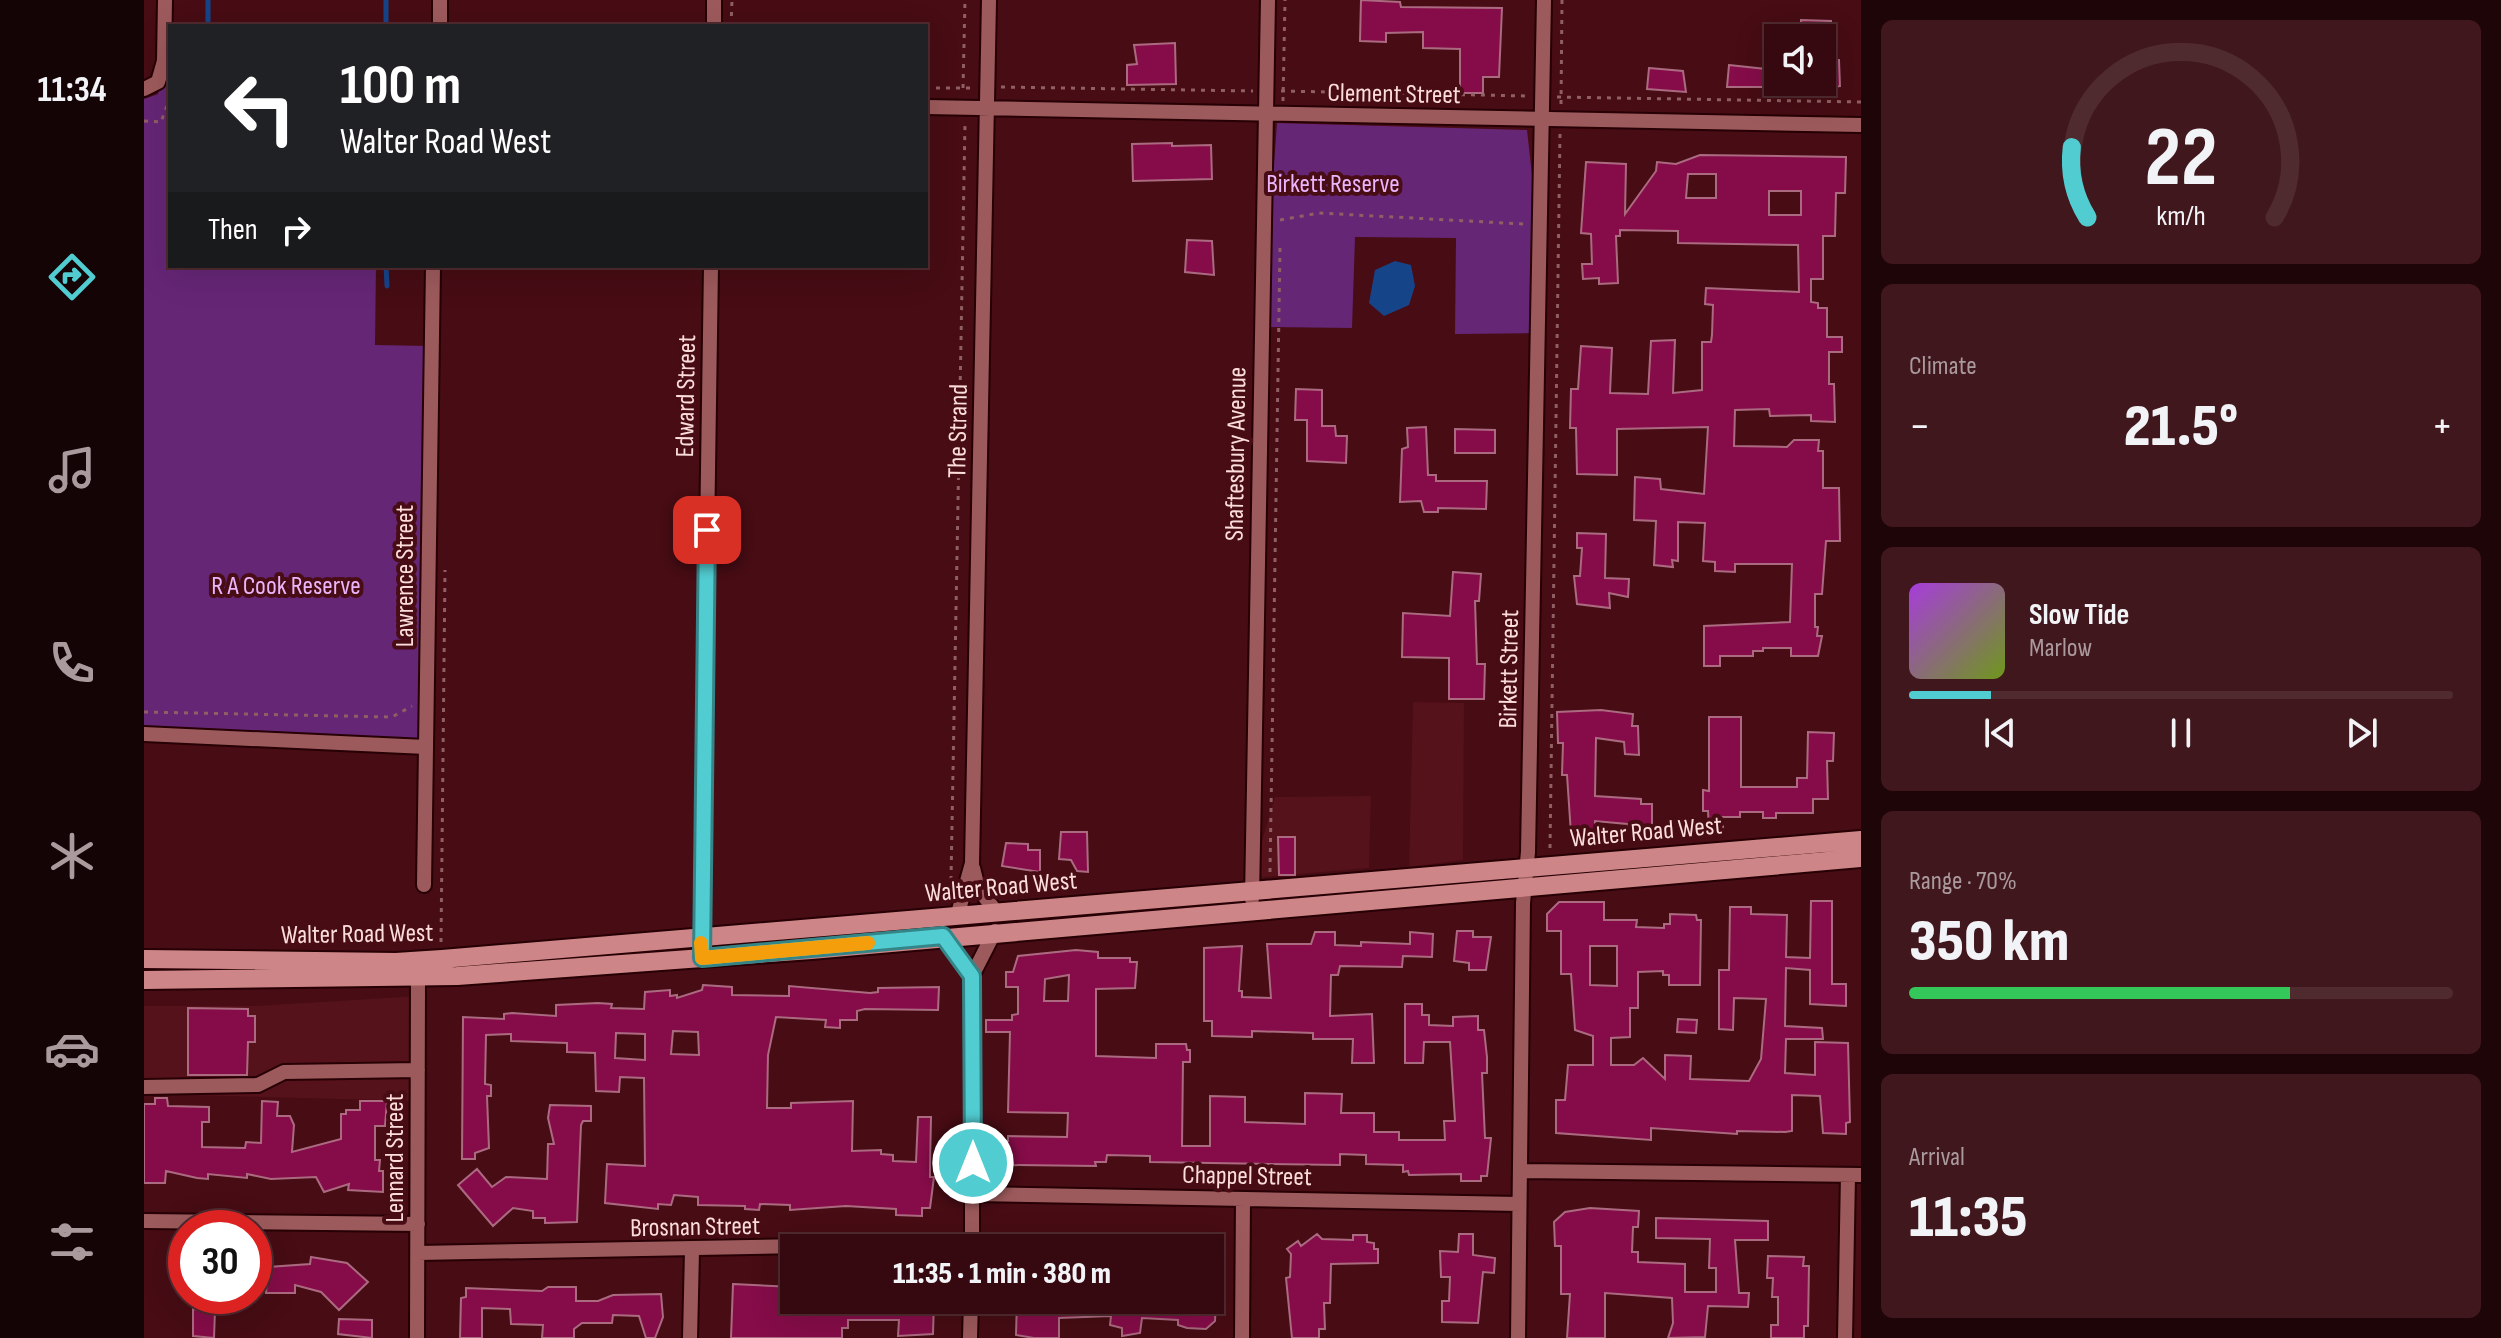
<!DOCTYPE html>
<meta charset="utf-8">
<style>
body{margin:0;font-family:"Sofia Sans Condensed",sans-serif;background:#40171d;color:#f1f3f6;height:100vh;display:flex;flex-direction:column;font-size:30px;white-space:nowrap}
*{box-sizing:border-box;margin:0}
p{font-size:26px;color:#aa9a9e}
.icon{flex:none;width:44px;height:44px;fill:none;stroke:currentColor;stroke-width:2;stroke-linecap:round;stroke-linejoin:round}
.map{position:relative;flex:1;overflow:hidden}
.details{display:flex;flex-direction:column;gap:20px;padding:20px;background:#1d0508;width:640px}
.details>*{flex:none}
.hud{position:absolute;left:24px;top:24px;width:760px;height:244px;border-radius:0px;box-shadow:0 8px 32px #0002,0 0 0 2px #4f2a2f;background:#202124;color:#fff;overflow:hidden}
.controls{position:absolute;left:1620px;top:24px;display:grid;gap:16px}
.controls a{display:grid;place-items:center;width:72px;height:72px;border-radius:0px;background:#35090f;box-shadow:0 8px 32px #0002,0 0 0 2px #4f2a2f;font-size:40px}
.speed{position:absolute;left:24px;top:1210px;display:flex;gap:16px;font-size:40px;font-weight:700;text-align:center}
.speed>*{display:grid;place-content:center;width:104px;height:104px;border-radius:50%;background:#35090f;box-shadow:0 8px 32px #0002,0 0 0 2px #4f2a2f;line-height:1}
.speed .limit{border:12px solid #d22;background:#fff;color:#111}
.pin{position:absolute;display:grid;place-items:center;width:68px;height:68px;color:#fff;margin:-34px;border-radius:16px;box-shadow:0 4px 12px #0006}
.me{position:absolute;width:88px;margin:-44px;rotate:0deg;stroke-linejoin:round;filter:drop-shadow(0 0 6px #0008)}
.turn{display:flex;align-items:center;gap:28px;height:168px;padding:0 40px;font-size:36px}
.turn .icon{width:104px;height:104px;stroke-width:2.5}
.turn b{display:block;font-size:56px;line-height:68px}
.then{display:flex;align-items:center;height:76px;padding:0 40px;background:#0003;gap:16px;font-size:30px}
.big{font-size:60px;font-weight:800;line-height:1.1}
.details .widget{flex:1;display:flex;flex-direction:column;justify-content:center;gap:12px;min-width:0;padding:0 28px;border-radius:12px;background:#40171d}
.details .dial{align-items:center;gap:0}
.dial svg{height:208px;overflow:visible;fill:none;stroke:#4f2a2f;stroke-width:7;stroke-linecap:round;text-anchor:middle}
.dial text{fill:#f1f3f6;stroke:none}
.song{display:flex;align-items:center;gap:24px}
.cover{width:96px;height:96px;border-radius:12px;background:linear-gradient(135deg,hsl(280 70% 55%),hsl(80 70% 35%))}
.played{height:8px;border-radius:4px;background:linear-gradient(90deg,#51ccd1 15%,#4f2a2f 15%)}
.keys{display:flex;justify-content:space-around;direction:ltr}
.heat{display:flex;justify-content:space-between;align-items:center;font-size:44px;direction:ltr}
.charge{height:12px;border-radius:6px;background:linear-gradient(90deg,#34c759 70%,#4f2a2f 0)}
.trip{position:absolute;left:636px;top:1234px;width:444px;height:80px;border-radius:0px;background:#35090f;box-shadow:0 8px 32px #0002,0 0 0 2px #4f2a2f;font-weight:800;line-height:80px;text-align:center}
main{display:flex;flex:1;min-height:0}
.tab-bar{display:flex;flex-direction:column;width:144px;justify-content:space-around;align-items:center;background:#150406;color:#aa9a9e}
.tab-bar .icon{width:56px;height:56px}
.tab-bar .on{color:#51ccd1}
.tab-bar b{font-size:36px;color:#f1f3f6}
.map>svg:first-child{display:block}
.built{fill:#55121a}
.green{fill:#652676}
.water{fill:#164489}
.lines{fill:none;stroke-linecap:round;stroke-linejoin:round}
.stream{stroke:#164489;stroke-width:5}
.building{fill:#850c48;stroke:#ab6a80;stroke-width:2;fill-rule:evenodd}
.minor-casing{stroke:#260004;stroke-width:18}
.major-casing{stroke:#260004;stroke-width:22}
.path{stroke:#8f5f63;stroke-width:3;stroke-dasharray:4 6;stroke-linecap:butt}
.minor{stroke:#9d5a5c;stroke-width:14}
.major{stroke:#ce8587;stroke-width:18}
.route-casing{stroke:#358588;stroke-width:20}
.route{stroke:#51ccd1;stroke-width:14}
.slow{stroke:#f59e0b;stroke-width:14}
.labels{text-anchor:middle;stroke-width:8;stroke-linejoin:round;paint-order:stroke}
.street-label{font-size:26px;fill:#fcdddc;stroke:#470c14}
.park-label{font-size:26px;fill:#ebb5fb;stroke:#470c14}
</style>
<main>
<nav class="tab-bar">
<b>11:34</b>
<svg class="icon on" aria-label="directions" viewBox="0 0 24 24"><path d="M12 3l9 9-9 9-9-9zM9 14v-3h6M13 9l2 2-2 2"/></svg>
<svg class="icon" aria-label="music" viewBox="0 0 24 24"><path d="M9 18V5l10-2v13"/><circle cx="6" cy="18" r="3"/><circle cx="16" cy="16" r="3"/></svg>
<svg class="icon" aria-label="phone" viewBox="0 0 24 24"><path d="M5 4h4l2 5-3 2q2 4 5 5l2-3 5 2v4C11 20 4 13 5 4z"/></svg>
<svg class="icon" aria-label="climate" viewBox="0 0 24 24"><path d="M12 3v18M4 7l16 10M4 17L20 7"/></svg>
<svg class="icon" aria-label="car" viewBox="0 0 24 24"><path d="M5 17H2v-5l4-1 3-4h7l3 4 3 1v5h-3M9 17h6M6 11h13"/><circle cx="7" cy="17" r="2"/><circle cx="17" cy="17" r="2"/></svg>
<svg class="icon" aria-label="filters" viewBox="0 0 24 24"><path d="M4 7h16M4 17h16"/><circle cx="9" cy="7" r="2"/><circle cx="15" cy="17" r="2"/></svg>
</nav>
<div class="map">
<svg width="1717" height="1338" viewBox="0 0 1717 1338">
<rect width="100%" height="100%" fill="#470c14"/>
<path class="built" d="M1269,702L1320,703L1319,860L1265,867Z
M1227,796L1225,868L1107,878L1131,797Z
M275,996L274,1101L0,1094V1006H108Z"/>
<path class="green" d="M20,61H26V266H232L231,345L286,346L282,747L0,734V99L14,94Z
M1133,123L1383,130L1395,238L1394,333L1311,334L1312,238L1211,237L1208,328L1118,327Z"/>
<path class="water" d="M1251,261L1267,265L1271,286L1265,305L1240,316L1225,303L1231,270Z"/>
<g class="lines">
<path class="stream" d="M242,0V26
M64,26V0
M242,266L243,286"/>
</g>
<path class="building" d="M1217,0L1256,2L1257,7L1358,8L1355,77H1339V93H1316V49L1279,48V32L1242,33V42L1216,41Z
M1657,20L1687,21V38H1657Z
M1031,43L1032,84L983,85V65L993,64L990,45Z
M1695,60L1696,86L1678,88V61Z
M1585,65L1631,70L1633,87H1583Z
M1505,68L1539,71L1542,92L1503,89Z
M1028,143V146L1067,145L1068,179L989,181L988,144Z
M1556,155L1702,157L1701,193H1692L1691,236H1679V279H1667V302L1674,303V308H1683V337H1698V352H1685V384H1690L1691,422L1667,421V415L1626,416L1625,409L1591,410L1590,446L1643,447L1650,440H1675L1674,451H1679V488H1695L1696,541H1682L1678,594H1671V627H1674L1673,636H1678L1674,656H1647V648H1619V651H1609V656H1576V666H1560V626L1646,622L1648,564H1591V572L1571,571V562L1559,561L1561,523L1534,522V561L1528,560L1529,567L1510,565L1512,521L1490,520L1491,477L1516,479L1517,489L1560,494L1564,427L1473,429V475L1433,474L1432,428H1426L1427,389H1434L1437,346L1468,348L1466,393L1504,394L1507,341L1531,340L1529,393L1558,390V342H1567L1568,335L1569,305L1561,304L1562,288L1655,292L1654,245L1534,243V231L1476,230V236H1472L1474,283L1455,284V278L1439,279L1438,264H1448L1447,234L1437,233L1442,162L1482,164L1481,214L1512,171L1513,162L1532,164ZM1544,174H1572V198H1542ZM1625,191H1657V215H1625Z
M1043,240L1068,241L1070,275L1041,272Z
M1152,389L1178,390V426H1191L1192,436H1203L1202,463L1163,461V420H1151Z
M1282,427L1284,475H1292V481H1343L1342,509L1294,508V512H1280L1277,501L1256,502L1258,449L1264,447L1263,428Z
M1311,429L1351,430V453H1311Z
M1433,533L1462,534L1461,578L1485,579L1484,597L1465,593L1466,608L1433,604L1430,576H1436L1438,548H1433Z
M1309,572L1337,574L1335,601H1331L1333,664H1341L1340,699H1305V658L1258,657L1259,613L1306,616Z
M1457,710L1489,714L1488,726H1494L1495,755L1481,754L1480,742L1452,738L1451,796L1497,799V804H1508V827L1483,828V824L1451,821V833L1427,834L1423,775H1418L1419,743H1414L1413,712Z
M1565,717H1597V787H1653V778H1663L1664,732L1690,733L1689,761H1683L1684,799H1669V813H1632V818H1619V812H1596V817H1579V829H1565L1564,811H1559V790L1565,791Z
M917,832H943L944,872L933,871L927,860L915,859Z
M1134,837H1151V875H1135Z
M862,843L884,844V850H896V872L858,866Z
M1667,901H1688V984H1702V1006L1666,1004V970L1642,968L1641,1026L1678,1028L1679,1039H1642L1641,1073L1671,1075V1042L1704,1043L1706,1122L1702,1123V1134L1679,1133L1676,1096L1648,1095V1131L1641,1132L1593,1131V1134L1507,1128V1140L1412,1133V1100H1421L1424,1065H1449V1036L1431,1030L1427,974H1417V931H1403V914L1415,902H1460V920H1493L1492,927L1520,928V924H1526V914L1552,915L1553,920H1557L1556,985H1525V975H1519V971L1494,972V1008H1486V1037L1467,1038V1065H1490L1499,1058L1521,1079V1055L1547,1056L1546,1079L1605,1081L1617,1059L1622,999L1590,998L1589,1030L1575,1029V970H1585L1586,907H1607V914L1643,915L1642,957L1666,958ZM1446,946H1473V986L1446,985Z
M1313,931H1329V937H1347L1342,970H1325V963L1310,961Z
M1171,932H1191V945L1217,946V942L1266,944V932L1289,934L1288,957L1259,956L1258,967L1196,966L1194,975H1187L1186,1016L1228,1014L1230,1063H1208L1209,1039H1169V1033L1108,1031V1037L1068,1036V1021H1060V948L1098,946L1095,991H1098V997L1127,998L1123,944H1167Z
M932,950L954,952V958H986V962H993L991,988L952,989V1056L1012,1058V1044H1042L1043,1050H1046V1062H1039L1038,1146H1066V1096L1101,1097V1122L1161,1124V1093L1198,1094L1197,1113H1230V1132H1255V1140H1301L1300,1121H1311L1306,1042H1280L1279,1063H1261V1004H1278V1015H1285V1025L1309,1026V1017L1334,1016V1030H1340L1343,1057V1073H1338L1341,1138H1347L1343,1176H1337V1181H1317V1174L1265,1175L1264,1171L1259,1172V1165L1222,1164V1155L1196,1154V1165L1006,1162V1156L963,1155L962,1162H951L952,1166L861,1165L857,1160L858,1141H864V1136L923,1137L924,1113L864,1112L866,1032H842V1020H868V1015L874,1014V987H862V972H869L874,956ZM925,975L924,1001H900L901,979Z
M559,985L588,987V995L645,996V986L726,993L734,992V988L795,987L794,1010L721,1009L713,1011V1020H696V1028L681,1027L682,1020L632,1017L624,1055L623,1108H647V1103L709,1101L708,1151L737,1150V1154L749,1155V1161L772,1162L774,1117H787L786,1166V1177H790L786,1208H778V1216L752,1215V1209L702,1206L646,1210V1205L616,1204L615,1210L601,1209V1206L554,1205V1197L530,1195L527,1205L514,1204V1209L461,1203L463,1164L501,1166L500,1078L476,1077L475,1092L452,1091L451,1053L423,1052V1043L367,1041V1034L342,1035L341,1084L347,1085V1096H343L345,1148L331,1153V1159H318L319,1017L360,1019V1014L368,1013L412,1016V1005L454,1003L468,1004L467,1008L500,1009L501,992L526,990V996L533,995V998L558,990ZM529,1031L554,1032L555,1055L527,1054ZM472,1033L501,1034V1060L471,1058Z
M44,1008L104,1009V1016H111V1042H104L103,1075H44Z
M1534,1019L1553,1020L1552,1033L1533,1032Z
M11,1098H23L24,1106L65,1107V1122H58V1147L101,1148L102,1142L117,1143L118,1101L134,1102L133,1116H146L150,1125L148,1152L197,1139V1114H202V1110H216V1101H243L241,1126H231V1160H236L235,1171H239V1192L204,1190L205,1184L180,1192L172,1177L127,1179L103,1174V1178L64,1174V1179L53,1178L22,1171L21,1183H0V1104H11Z
M406,1105L447,1106V1121H439L437,1125L433,1222L401,1223V1218H389V1211L369,1208L349,1226L314,1185L333,1169L348,1187L362,1177L403,1179L404,1144H410L404,1118Z
M1446,1208L1495,1211L1494,1227H1489L1488,1252H1494V1262L1541,1264V1292H1572V1268H1565L1566,1239L1512,1238V1218L1624,1221V1240H1591L1595,1293H1605L1604,1307L1564,1306L1561,1337L1524,1338L1529,1323L1528,1298L1461,1293V1338H1423L1426,1294H1417V1246H1411L1410,1222L1421,1212Z
M1173,1234L1178,1239L1209,1240V1235H1223V1242L1230,1243V1249H1234V1263L1187,1264L1186,1303H1180L1181,1329H1175V1338H1148L1142,1278L1146,1277L1147,1254L1143,1249L1154,1241L1157,1246Z
M1315,1234H1329V1255L1351,1258L1350,1273L1339,1272L1334,1323L1298,1322V1301H1305L1306,1277H1297L1296,1251L1314,1252Z
M1624,1256L1660,1257L1659,1266H1665L1664,1326H1660V1338H1627V1325H1634V1297H1628L1629,1278H1623Z
M167,1257L203,1263L224,1282L195,1310L177,1292L151,1285V1293H122L124,1267L166,1264Z
M589,1284L650,1287V1300H790L789,1334L754,1336L755,1320H704V1328H698V1338H587Z
M404,1287H432V1301H454L469,1295L517,1294L519,1317L511,1338H502L495,1316L469,1315L468,1323H438L430,1329V1338H398L399,1325L367,1324L366,1309L338,1308V1338H316L317,1298L322,1297V1288L398,1291Z
M873,1300L1072,1303L1071,1321L1062,1329L1043,1328L1034,1325V1320L998,1318L996,1333L978,1336V1328L966,1325L967,1316L915,1318V1338H890L872,1335Z
M49,1309L71,1310L70,1338L49,1336Z
M195,1319L228,1320V1338L194,1334Z"/>
<g class="lines">
<defs>
<path id="minor" d="M296,26V0
M570,26V0
M0,89L14,82L20,61L21,0
M782,107L1717,125
M0,734L282,747
M829,868L834,888L853,913
M280,885L289,266
M1108,899L1124,0
M813,917L828,863L845,0
M799,936L828,976
M557,945L567,266
M0,1087L114,1085L140,1072L274,1070
M1376,1171L1717,1175
M829,1194L1375,1204
M0,1221L274,1224
M828,1248V976L851,931
M274,1253L828,1243
M273,1338L274,978
M546,1338L548,1251
M826,1338L827,1300
M1098,1338L1099,1199
M1374,1338L1379,903L1384,852L1400,0
M1701,1338L1704,1175"/>
<path id="major" d="M0,959L252,962L298,959L1717,840
M0,980L313,976L667,950L1717,858"/>
</defs>
<use href="#minor" class="minor-casing"/>
<use href="#major" class="major-casing"/>
<path class="path" d="M587,26L588,0
M857,87L1109,91
M782,88H829
M819,88L821,0
M1137,91L1385,96
M1413,97L1717,102
M1139,101L1141,0
M1417,104L1418,0
M0,121L17,122L26,97
M1136,220L1175,213L1380,224
M0,712L248,717L268,706
M1406,848L1416,132
M1126,872L1136,248
M807,880L821,124
M297,942L301,570"/>
<use href="#minor" class="minor"/>
<use href="#major" class="major"/>
</g>
<g class="lines">
<defs>
<path id="route" d="M563,530L558,958L799,936L828,976L829,1163"/>
</defs>
<use href="#route" class="route-casing"/>
<use href="#route" class="route"/>
<path class="slow" d="M557,943L558,958L724,943"/>
</g>
<g class="labels">
<g class="street-label">
<text transform="translate(1250 93) rotate(1)" y="9">Clement Street</text>
<text transform="translate(541 396) rotate(-89)" y="9">Edward Street</text>
<text transform="translate(813 431) rotate(-89)" y="9">The Strand</text>
<text transform="translate(1091 454) rotate(-89)" y="9">Shaftesbury Avenue</text>
<text transform="translate(260 576) rotate(-90)" y="9">Lawrence Street</text>
<text transform="translate(1364 669) rotate(-89)" y="9">Birkett Street</text>
<text transform="translate(1502 831) rotate(-5)" y="9">Walter Road West</text>
<text transform="translate(857 886) rotate(-5)" y="9">Walter Road West</text>
<text transform="translate(213 933) rotate(-1)" y="9">Walter Road West</text>
<text transform="translate(250 1158) rotate(-90)" y="9">Lennard Street</text>
<text transform="translate(1103 1175) rotate(1)" y="9">Chappel Street</text>
<text transform="translate(551 1226) rotate(-1)" y="9">Brosnan Street</text>
</g>
<g class="park-label">
<text x="1189" y="192">Birkett Reserve</text>
<text x="142" y="594">R A Cook Reserve</text>
</g>
</g>
</svg>
<div class="controls">
<a><svg class="icon" aria-label="sound" viewBox="0 0 24 24"><path d="M4 9h4l5-4v14l-5-4H4zM17 9q2 3 0 6"/></svg></a>
</div>
<div class="speed"><div class="limit">30</div></div>
<div class="pin" style="left:563px;top:530px;background:#d93025"><svg class="icon" aria-label="arrive" viewBox="0 0 24 24"><path d="M6 21V4h12l-3 4 3 4H6"/></svg></div>
<svg class="me" style="left:829px;top:1163px" viewBox="-20 -20 40 40"><circle r="17" fill="#51ccd1" stroke="#fff" stroke-width="3"/><path d="M0-11L8 9 0 5-8 9z" fill="#fff"/></svg>
<div class="trip">11:35 · 1 min · 380 m</div>
<div class="hud">
<div class="turn"><svg class="icon" aria-label="left" viewBox="0 0 24 24"><path d="M17 20v-9H6M10 6l-5 5 5 5"/></svg><div><b>100 m</b>Walter Road West</div></div>
<div class="then">Then<svg class="icon" aria-label="right" viewBox="0 0 24 24"><path d="M7 20v-9h11M14 6l5 5-5 5"/></svg></div>
</div>
</div>
<section class="details">
<div class="widget dial"><svg viewBox="0 0 100 80">
<path d="M14 69A42 42 0 1 1 86 69"/>
<path d="M14 69A42 42 0 0 1 8 42" stroke="#51ccd1"/>
<text x="50" y="56" font-size="32" font-weight="700">22</text>
<text x="50" y="72" font-size="11">km/h</text>
</svg></div>
<div class="widget"><p>Climate</p>
<div class="heat"><a>−</a><b class="big">21.5°</b><a>+</a></div>
</div>
<div class="widget">
<div class="song"><i class="cover"></i><div><b>Slow Tide</b><p>Marlow</p></div></div>
<div class="played"></div>
<div class="keys"><svg class="icon" aria-label="previous" viewBox="0 0 24 24"><path d="M18 5L8 12l10 7zM5 5v14"/></svg><svg class="icon" aria-label="pause" viewBox="0 0 24 24"><path d="M8 5v14M16 5v14"/></svg><svg class="icon" aria-label="next" viewBox="0 0 24 24"><path d="M6 5l10 7-10 7zM19 5v14"/></svg></div>
</div>
<div class="widget"><p>Range · 70%</p><b class="big">350 km</b><div class="charge"></div></div>
<div class="widget"><p>Arrival</p><b class="big">11:35</b></div>
</section>
</main>
